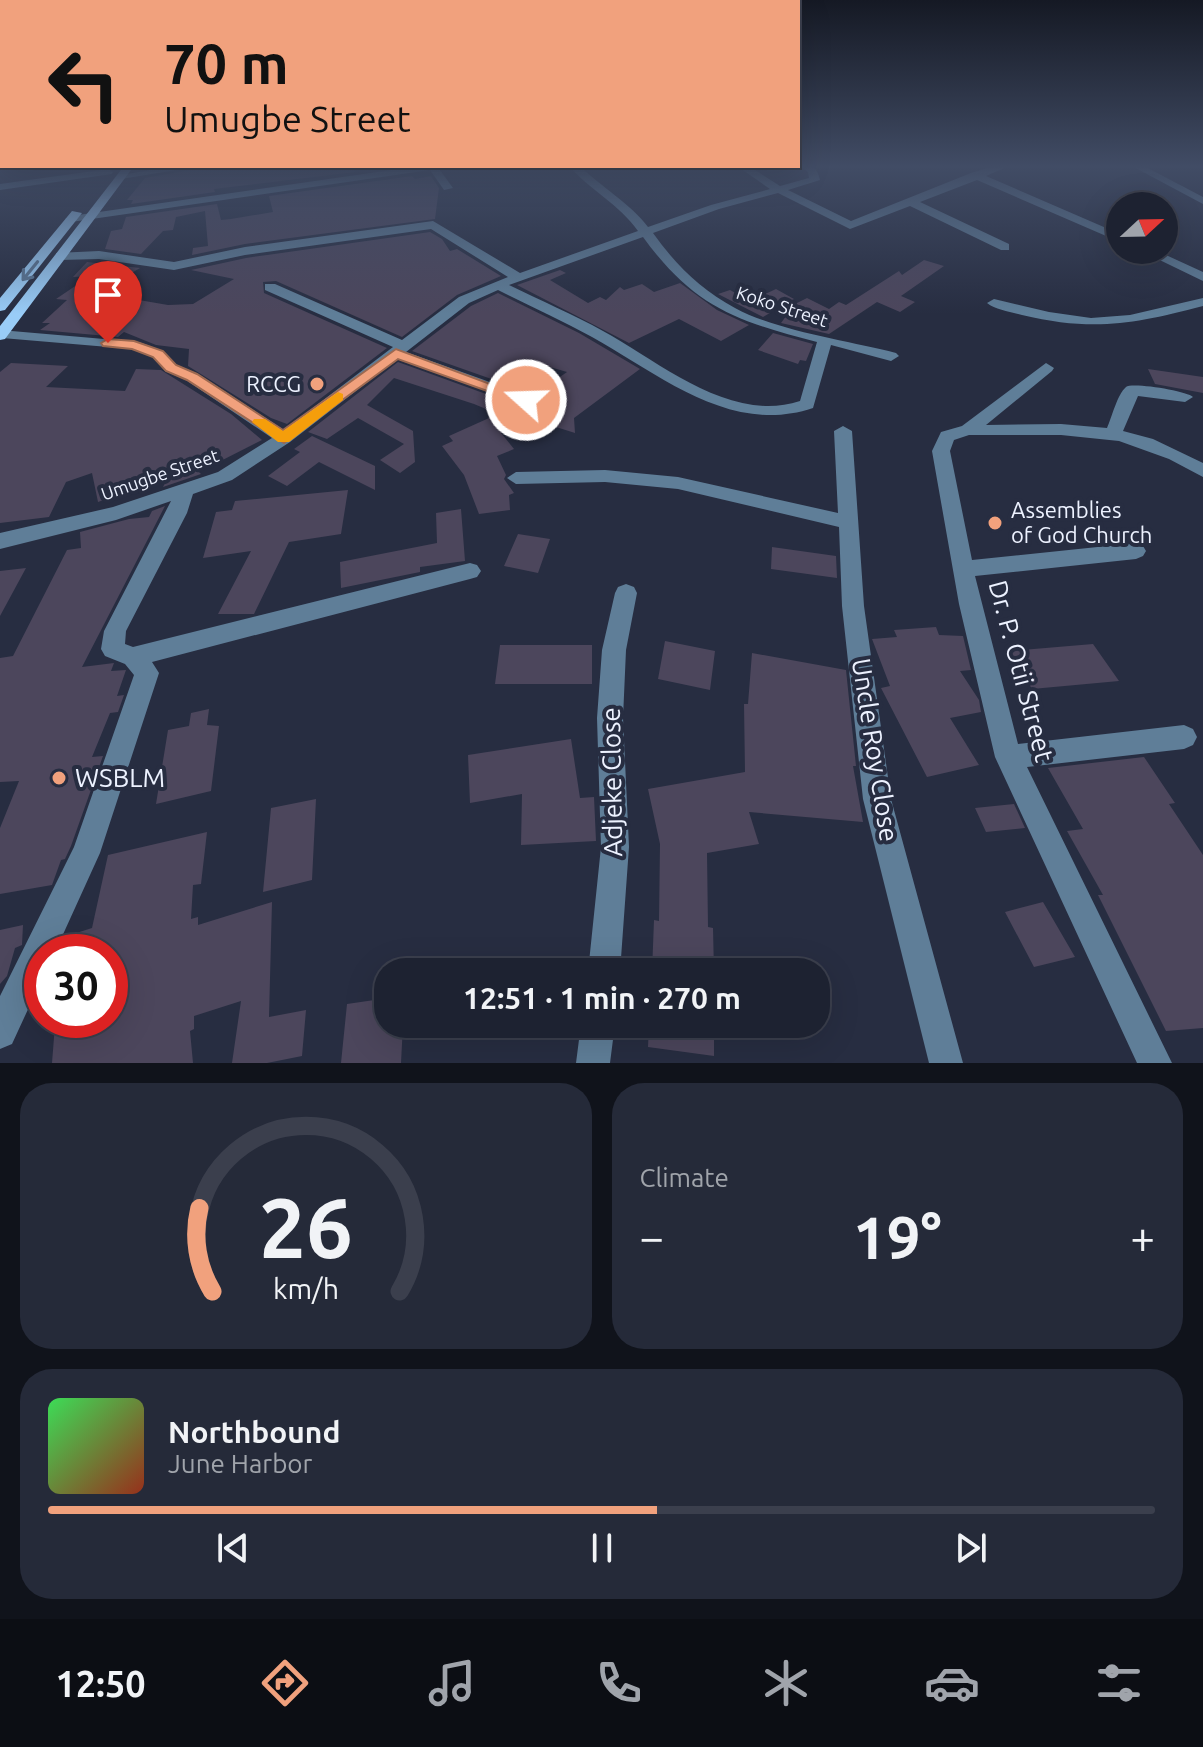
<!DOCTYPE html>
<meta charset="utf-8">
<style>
body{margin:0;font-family:Ubuntu,sans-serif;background:#252a39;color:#f1f3f6;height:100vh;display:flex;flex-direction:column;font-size:30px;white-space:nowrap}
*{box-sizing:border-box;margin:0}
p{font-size:26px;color:#a0a4ab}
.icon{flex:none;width:44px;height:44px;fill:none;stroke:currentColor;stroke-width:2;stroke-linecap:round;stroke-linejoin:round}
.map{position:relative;height:1063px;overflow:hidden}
.drawer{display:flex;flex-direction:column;gap:20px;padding:20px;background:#10131b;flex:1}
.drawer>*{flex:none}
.top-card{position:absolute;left:0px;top:0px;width:800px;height:168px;box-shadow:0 8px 32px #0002,0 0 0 2px #3b3f4d;background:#f1a17d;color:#111;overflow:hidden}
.needle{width:52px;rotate:68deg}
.tools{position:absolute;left:1106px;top:192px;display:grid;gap:16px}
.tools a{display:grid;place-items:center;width:72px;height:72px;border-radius:50%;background:#1d2231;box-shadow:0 8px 32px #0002,0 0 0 2px #3b3f4d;font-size:40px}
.speed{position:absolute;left:24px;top:934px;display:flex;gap:16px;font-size:40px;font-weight:700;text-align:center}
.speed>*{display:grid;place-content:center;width:104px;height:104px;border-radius:50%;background:#1d2231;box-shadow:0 8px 32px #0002,0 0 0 2px #3b3f4d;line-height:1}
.speed .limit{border:12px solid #d22;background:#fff;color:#111}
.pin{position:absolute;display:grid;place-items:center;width:68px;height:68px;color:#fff;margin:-82px -34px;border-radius:50% 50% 50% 0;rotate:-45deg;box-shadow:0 0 8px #0007}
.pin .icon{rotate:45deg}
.me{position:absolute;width:88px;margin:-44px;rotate:290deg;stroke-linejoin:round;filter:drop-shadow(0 0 6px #0008)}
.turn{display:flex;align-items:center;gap:28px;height:168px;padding:0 32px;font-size:36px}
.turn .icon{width:104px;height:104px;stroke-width:2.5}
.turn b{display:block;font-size:56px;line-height:68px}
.big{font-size:60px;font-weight:600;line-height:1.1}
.drawer .widget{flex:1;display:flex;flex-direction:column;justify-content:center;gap:12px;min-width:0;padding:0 28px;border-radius:32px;background:#252a39}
.drawer .dial{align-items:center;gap:0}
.dial svg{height:208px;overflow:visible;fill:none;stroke:#3b3f4d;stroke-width:7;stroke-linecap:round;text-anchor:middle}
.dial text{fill:#f1f3f6;stroke:none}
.song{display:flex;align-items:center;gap:24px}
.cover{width:96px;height:96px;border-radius:12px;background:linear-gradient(135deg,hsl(130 70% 55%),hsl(10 70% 35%))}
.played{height:8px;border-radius:4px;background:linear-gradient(90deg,#f1a17d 55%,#3b3f4d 55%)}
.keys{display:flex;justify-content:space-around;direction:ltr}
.heat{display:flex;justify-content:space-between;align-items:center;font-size:44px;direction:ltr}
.drawer .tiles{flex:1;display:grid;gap:20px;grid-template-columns:1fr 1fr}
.widget:last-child{grid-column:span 2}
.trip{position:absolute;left:374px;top:958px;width:456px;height:80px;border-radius:32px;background:#1d2231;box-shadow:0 8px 32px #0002,0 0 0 2px #3b3f4d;font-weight:600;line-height:80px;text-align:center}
.tabs{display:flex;height:128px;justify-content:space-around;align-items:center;background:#0c0e14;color:#a0a4ab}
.tabs .icon{width:56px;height:56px}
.tabs .active{color:#f1a17d}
.tabs b{font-size:36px;color:#f1f3f6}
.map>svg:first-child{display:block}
.building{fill:#4c465c}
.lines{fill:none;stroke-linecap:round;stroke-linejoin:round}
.minor{fill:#5f7e98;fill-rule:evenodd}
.major{fill:#99ccf7;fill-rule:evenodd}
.oneway{stroke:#5a7593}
.route{fill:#f1a17d;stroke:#9d6951;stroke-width:2}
.slow{fill:#f59e0b}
.poi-dot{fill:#f1a17d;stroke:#272d41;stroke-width:3}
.labels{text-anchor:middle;stroke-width:8;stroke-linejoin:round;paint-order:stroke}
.far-street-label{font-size:18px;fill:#edf2ff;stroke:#272d41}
.poi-label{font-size:22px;fill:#edf2ff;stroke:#272d41;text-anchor:end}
.near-street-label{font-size:26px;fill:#edf2ff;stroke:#272d41}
.near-poi-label{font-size:26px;fill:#edf2ff;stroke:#272d41;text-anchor:start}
</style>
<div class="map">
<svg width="1203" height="1063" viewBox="0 0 1203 1063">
<rect width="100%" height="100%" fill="#272d41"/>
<path class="building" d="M212,166H352L355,172L214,189L215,192L131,204L133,200H127L145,178Z
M412,176L415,179L431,176L439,188L435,219L245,244L192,255L193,248L208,246L205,211L176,217L173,230L163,231L141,254L105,249L111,231L122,229L126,217L217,204L221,220L231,219L273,212L269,196Z
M430,232L442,239L450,251L457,249L501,276L457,295L402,337L276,281L263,282L264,293L387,348L287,424L271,418L188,366L189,349L156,345L124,332L118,337L40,330L50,323H42L67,300L56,299L90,276L73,277L87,262L140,268L98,293L168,305L193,304L234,279L191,270L246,258Z
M924,260L944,266L901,296L915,302L900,312L877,302L829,334L781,323L795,304L807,298L829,309L839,302L846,305L899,271L902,275Z
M560,270L566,273L550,280L588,303L600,297L606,300L620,287L624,290L642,284L654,292L680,283L717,310L749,325L721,341L679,319L629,343L517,285Z
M776,289L794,299L763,317L718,294L730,290L750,301Z
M498,293L579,333L640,369L574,418L575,433L518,415L501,433L514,449L497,456L506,475L504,479L514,493L509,495L510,510L479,514L464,475L442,446L453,441L449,436L498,414L474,404L394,378L367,405L413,431L415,462L400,473L380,460L404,444L358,418L327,439L308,432L398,362L519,406L534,405L536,398L534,395L567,372L526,360L497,381L412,351L471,306Z
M773,333L813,344L806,361L800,360L798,364L758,350Z
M11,363L68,366L46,387L125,391L136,369L161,370L231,414L262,440L199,472L201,474L163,487L168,477L98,502L92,473L66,482L49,517L0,523V372Z
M1148,369L1203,377V393L1155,384Z
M312,436L375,466V490L319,462L287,486L268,476L300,452L294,449Z
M348,490L341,534L289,542L254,614H218L251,551L203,558L216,512L232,510L235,501Z
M165,506L82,667L114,663L111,671L126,670L117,696L124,695L118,712L110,713L92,757L103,756L71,846L65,859L61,860L52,885L0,894V828L19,781L0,782V658L13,656L67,550L81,548L80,532L129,519L149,517L152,511Z
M461,509L465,561L420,567V572L341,588L340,562L437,543L436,513Z
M518,534L550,539L538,573L504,566Z
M772,547L836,556L837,578L771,569Z
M26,568L0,616V571Z
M936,627L939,635L963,636L971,670L960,671L979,700L981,712L950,718L979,765L927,777L881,688L890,686L872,639L897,637L894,630Z
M665,641L715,651L710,690L658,679Z
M1093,644L1119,681L1032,689L1009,651Z
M500,645H592V684H495Z
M752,653L846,670L856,766H853L863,822L749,812L759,844L707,853L708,927L713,928L714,972H652L654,920L659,921L660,844L648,789L745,772L744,704H748Z
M209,709L207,725L219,726L211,791L156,804L168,730L189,726L191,713Z
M571,739L580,798L594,797L596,841L521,845L522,794L470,803L468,755Z
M1144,757L1175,803L1169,804L1203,855V1028L1166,1031L1098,895H1103L1067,831L1083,829L1048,768Z
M316,799L312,880L263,892L271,808Z
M1014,804L1025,828L986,832L975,808Z
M207,832L201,884L193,885L191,919L198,917V925L272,902L269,1017L306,1010L302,1056L267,1063H232L241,1001L194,1016V1029L190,1031L193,1063H52L55,1025L68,1020H110V952H68L70,935L92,928L108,855Z
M1043,902L1075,957L1034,967L1005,912Z
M23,925L22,945L15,948L7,976L0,984V930Z
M388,998V1024H403L401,1063H341L347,1004Z
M649,1024H714V1056L648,1047Z"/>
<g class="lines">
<path class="minor" d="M799,165C812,164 817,167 820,180L788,190L851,221L971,173L997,165H1011L986,176L1120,234V242L977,180L920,202L1009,244V250H1001L910,206L850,229L778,193L719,209L653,233C675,264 701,290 735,308C777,331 849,341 896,353L899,356L891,361L831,345L813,408C730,436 659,374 592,337C561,320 529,306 498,290L469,303L406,352L532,397L534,400L532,403H520L397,359L290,442L232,480L193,494L187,513L126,631L125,644L133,647L470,563L477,565L481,571L477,577L470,579L152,662L159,673L100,853L55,952H42V979L12,1044L0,1049V996L74,847L134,675L125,664L105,656L101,649L104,631L171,501L116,520L0,549V533L113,507L218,472L272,438L186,380L165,371L153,357L132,349L2,338L0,330L139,342L163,351L177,365L198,374L284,430L393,347L265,290V284H275L402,340L459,297L508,277L431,229L245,255L174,270L99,259L60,260L56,259V253L99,251L174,262L245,247L433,221L520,273L638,231C620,205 590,190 569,166H580C601,187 630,203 648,227L711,205L770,189L737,166H749L780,186L809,178L808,172ZM643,237C694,307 736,321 817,342L800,401C730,424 660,362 603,331C573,314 541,301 509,285Z
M1130,165H1142L1203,197V204Z
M173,166H201L121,179L116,176Z
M419,166H437L453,188L444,190L430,170L71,222L65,219L71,216Z
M108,169L113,172L112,174L0,190V184Z
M1139,250H1155L1203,272V281Z
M1203,298V306C1134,324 1094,332 1022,315C1011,312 996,310 987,303L994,299L1049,312L1091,318L1130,315Z
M1046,363L1054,368L1052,371L986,425L1061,424L1107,428C1112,417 1117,395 1126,387C1132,382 1187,391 1193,397L1185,402L1138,396L1123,431L1153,439L1203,463V477L1169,459L1119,441L1061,435H969L954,440L950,451L972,560L1136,543L1143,546L1146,551L1143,556L1136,559L975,576L1018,744L1184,725L1193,729L1197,737L1193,745L1184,749L1027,767L1172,1063H1137L995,757L959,604L932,451L941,432L962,426Z
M843,426L852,431L864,606L891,799L963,1063H929L863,799L842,606L839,527L678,489L605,482L516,484L507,478L516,472L605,470L678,477L838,513L834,431Z
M626,584L634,587L637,593L626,650L623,718L629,847L620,972H588L601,847L597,718L602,650L615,593L618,587Z
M581,1024H615L610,1063H576Z"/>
<path class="major" d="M124,166H134L5,339L0,340V326Z
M72,211L82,213L5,310L0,311V298Z"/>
</g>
<defs><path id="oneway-shaft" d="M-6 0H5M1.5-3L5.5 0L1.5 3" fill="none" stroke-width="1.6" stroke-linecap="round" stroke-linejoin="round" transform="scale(2)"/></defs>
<use class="oneway" href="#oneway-shaft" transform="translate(30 271) rotate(129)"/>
<linearGradient id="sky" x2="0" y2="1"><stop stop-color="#151924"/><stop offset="0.53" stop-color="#414c65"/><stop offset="1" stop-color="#414c65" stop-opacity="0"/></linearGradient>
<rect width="1203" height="314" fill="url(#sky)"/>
<path class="route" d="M108,339L134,341L163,351L176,365L197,374L283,430L396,349L533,400L531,403H521L398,359L284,443L187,380L166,371L153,357L132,349L103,346L101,343Z"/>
<path class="slow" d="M338,392L343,394V400L289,442H278L252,422L254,419H265L283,431Z"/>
<g class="poi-dot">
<circle cx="317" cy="384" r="8"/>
<circle cx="995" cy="523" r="8"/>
<circle cx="59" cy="778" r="8"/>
</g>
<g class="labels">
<g class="far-street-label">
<text transform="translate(782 307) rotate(18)" y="6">Koko Street</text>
<text transform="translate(160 475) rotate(-19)" y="6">Umugbe Street</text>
</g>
<g class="poi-label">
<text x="301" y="392">RCCG</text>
<text x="1011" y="518" text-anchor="start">Assemblies<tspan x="1011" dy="25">of God Church</tspan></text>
</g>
<g class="near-street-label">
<text transform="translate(1021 671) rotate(75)" y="9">Dr. P. Otii Street</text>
<text transform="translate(875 750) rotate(81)" y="9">Uncle Roy Close</text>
<text transform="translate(612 782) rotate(-91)" y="9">Adjeke Close</text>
</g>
<g class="near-poi-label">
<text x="75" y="787">WSBLM</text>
</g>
</g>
</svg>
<div class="tools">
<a><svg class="needle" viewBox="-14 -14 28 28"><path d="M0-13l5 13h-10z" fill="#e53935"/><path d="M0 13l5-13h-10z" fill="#a0a4ab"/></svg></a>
</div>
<div class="speed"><div class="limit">30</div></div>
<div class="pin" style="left:108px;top:343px;background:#d93025"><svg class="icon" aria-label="arrive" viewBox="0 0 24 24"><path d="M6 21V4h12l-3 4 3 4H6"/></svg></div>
<svg class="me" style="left:526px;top:400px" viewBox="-20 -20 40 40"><circle r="17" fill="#f1a17d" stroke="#fff" stroke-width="3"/><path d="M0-11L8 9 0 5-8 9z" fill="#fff"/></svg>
<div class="trip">12:51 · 1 min · 270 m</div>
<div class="top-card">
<div class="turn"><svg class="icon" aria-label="left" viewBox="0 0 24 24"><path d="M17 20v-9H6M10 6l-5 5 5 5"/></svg><div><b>70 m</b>Umugbe Street</div></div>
</div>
</div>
<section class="drawer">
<div class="tiles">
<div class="widget dial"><svg viewBox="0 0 100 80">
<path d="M14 69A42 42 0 1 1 86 69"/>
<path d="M14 69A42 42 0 0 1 9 37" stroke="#f1a17d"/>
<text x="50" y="56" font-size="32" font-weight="700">26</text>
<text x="50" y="72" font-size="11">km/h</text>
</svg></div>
<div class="widget"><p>Climate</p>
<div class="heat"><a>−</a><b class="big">19°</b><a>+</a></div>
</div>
<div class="widget">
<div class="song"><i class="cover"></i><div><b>Northbound</b><p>June Harbor</p></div></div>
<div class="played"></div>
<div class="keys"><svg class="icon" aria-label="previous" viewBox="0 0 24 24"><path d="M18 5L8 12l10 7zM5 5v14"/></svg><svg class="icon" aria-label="pause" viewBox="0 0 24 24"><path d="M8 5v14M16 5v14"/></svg><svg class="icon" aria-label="next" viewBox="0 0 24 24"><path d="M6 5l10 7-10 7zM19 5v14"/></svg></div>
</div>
</div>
</section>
<nav class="tabs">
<b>12:50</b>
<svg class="icon active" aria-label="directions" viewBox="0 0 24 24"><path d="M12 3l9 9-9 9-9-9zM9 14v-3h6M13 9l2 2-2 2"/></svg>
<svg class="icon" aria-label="music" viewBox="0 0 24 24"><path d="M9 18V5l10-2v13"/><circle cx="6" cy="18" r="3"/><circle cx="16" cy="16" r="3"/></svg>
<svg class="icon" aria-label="phone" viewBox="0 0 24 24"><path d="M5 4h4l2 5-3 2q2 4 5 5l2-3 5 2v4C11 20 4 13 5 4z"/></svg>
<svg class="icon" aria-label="climate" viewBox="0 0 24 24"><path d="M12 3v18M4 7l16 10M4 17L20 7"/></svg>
<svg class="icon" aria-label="car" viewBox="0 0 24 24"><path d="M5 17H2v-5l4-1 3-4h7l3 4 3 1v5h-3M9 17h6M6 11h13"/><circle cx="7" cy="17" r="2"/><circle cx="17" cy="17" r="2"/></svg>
<svg class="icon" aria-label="filters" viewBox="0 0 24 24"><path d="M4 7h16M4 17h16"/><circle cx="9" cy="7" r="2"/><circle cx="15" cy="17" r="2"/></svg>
</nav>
